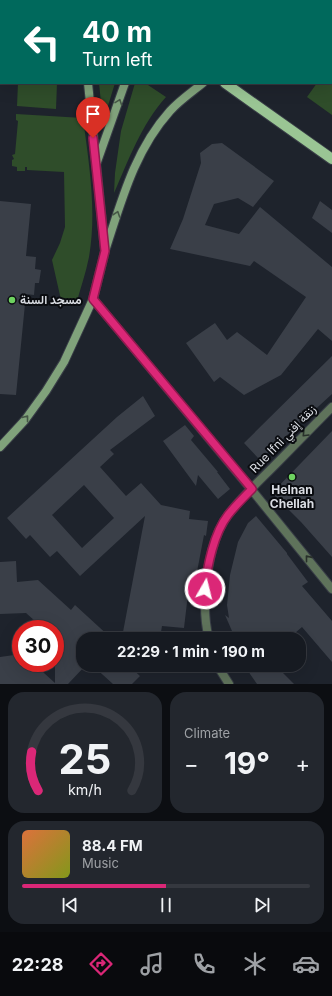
<!DOCTYPE html>
<meta charset="utf-8">
<style>
body{margin:0;font-family:Inter,Vazirmatn,sans-serif;background:#23272e;color:#f1f3f6;height:100vh;display:flex;flex-direction:column;font-size:15px;white-space:nowrap}
*{box-sizing:border-box;margin:0}
p{font-size:13px;color:#9ea1a5}
.icon{flex:none;width:22px;height:22px;fill:none;stroke:currentColor;stroke-width:2;stroke-linecap:round;stroke-linejoin:round}
.map{position:relative;height:684px;overflow:hidden}
.details{display:flex;flex-direction:column;gap:8px;padding:8px;background:#0c0e12;flex:1}
.details>*{flex:none}
.guide{position:absolute;left:0px;top:0px;width:332px;height:84px;box-shadow:0 4px 16px #0002,0 0 0 1px #35383f;background:#00695c;color:#fff;overflow:hidden}
.speed{position:absolute;left:12px;top:620px;display:flex;gap:8px;font-size:20px;font-weight:700;text-align:center}
.speed>*{display:grid;place-content:center;width:52px;height:52px;border-radius:50%;background:#161a21;box-shadow:0 4px 16px #0002,0 0 0 1px #35383f;line-height:1}
.speed .limit{border:6px solid #d22;background:#fff;color:#111}
.pin{position:absolute;display:grid;place-items:center;width:34px;height:34px;color:#fff;margin:-41px -17px;border-radius:50% 50% 50% 0;rotate:-45deg;box-shadow:0 0 4px #0007}
.pin .icon{rotate:45deg}
.me{position:absolute;width:44px;margin:-22px;rotate:8deg;stroke-linejoin:round;filter:drop-shadow(0 0 3px #0008)}
.turn{display:flex;align-items:center;gap:14px;height:84px;padding:0 16px;font-size:18px}
.turn .icon{width:52px;height:52px;stroke-width:2.5}
.turn b{display:block;font-size:28px;line-height:34px}
.big{font-size:30px;font-weight:700;line-height:1.1}
.details .tile{flex:1;display:flex;flex-direction:column;justify-content:center;gap:6px;min-width:0;padding:0 14px;border-radius:16px;background:#23272e}
.details .dial{align-items:center;gap:0}
.dial svg{height:104px;overflow:visible;fill:none;stroke:#35383f;stroke-width:7;stroke-linecap:round;text-anchor:middle}
.dial text{fill:#f1f3f6;stroke:none}
.song{display:flex;align-items:center;gap:12px}
.cover{width:48px;height:48px;border-radius:6px;background:linear-gradient(135deg,hsl(20 70% 55%),hsl(70 70% 35%))}
.played{height:4px;border-radius:2px;background:linear-gradient(90deg,#db2777 50%,#35383f 50%)}
.keys{display:flex;justify-content:space-around;direction:ltr}
.heat{display:flex;justify-content:space-between;align-items:center;font-size:22px;direction:ltr}
.details .tiles{flex:1;display:grid;gap:8px;grid-template-columns:1fr 1fr}
.tile:last-child{grid-column:span 2}
.trip{position:absolute;left:76px;top:632px;width:230px;height:40px;border-radius:16px;background:#161a21;box-shadow:0 4px 16px #0002,0 0 0 1px #35383f;font-weight:700;line-height:40px;text-align:center}
.tabs{display:flex;height:64px;justify-content:space-around;align-items:center;background:#090a0d;color:#9ea1a5}
.tabs .icon{width:28px;height:28px}
.tabs .selected{color:#db2777}
.tabs b{font-size:18px;color:#f1f3f6}
.map>svg:first-child{display:block}
.green{fill:#2f4d2a}
.building{fill:#3a3f48;fill-rule:evenodd}
.lines{fill:none;stroke-linecap:round;stroke-linejoin:round}
.street-casing{stroke:#383d46;stroke-width:10}
.secondary-casing{stroke:#383d46;stroke-width:10}
.primary-casing{stroke:#383d46;stroke-width:12}
.street{stroke:#5f735b;stroke-width:8}
.secondary{stroke:#80a27b;stroke-width:8}
.primary{stroke:#9ac594;stroke-width:10}
.oneway{stroke:#455746}
.oneway2{stroke:#28302a}
.route-casing{stroke:#8e194d;stroke-width:10}
.route{stroke:#db2777;stroke-width:7}
.poi-dot{fill:#6ed360;stroke:#0a0c10;stroke-width:1.5}
.labels{text-anchor:middle;stroke-width:4;stroke-linejoin:round;paint-order:stroke}
.poi-label{font-size:12px;font-weight:bold;fill:#dadde3;stroke:#0a0c10;text-anchor:start}
.street-label{font-size:12px;fill:#dadde3;stroke:#0a0c10}
</style>
<div class="map">
<svg width="332" height="684" viewBox="0 0 332 684">
<rect width="100%" height="100%" fill="#1e232c"/>
<path class="green" d="M332,63V115L307,97L317,83H331Z
M18,83H57L56,109L17,106Z
M99,83H115L103,122Z
M135,83H145L166,97C141,125 129,159 114,193L115,173L121,131Z
M16,114L83,118C89,164 97,211 89,257C86,273 80,289 76,305L67,304L61,300L52,260L60,243L65,227L64,172L27,170V167H25V171H17V167L12,166V160L14,159L12,155L15,154L18,121L16,120Z"/>
<path class="building" d="M222,143L274,181L253,207L238,198L214,204L205,225L239,234L260,207L332,267V341L318,329L281,375L244,395L220,377L214,382L186,343L215,323L227,340L237,332L267,355L306,297L254,261L250,266L170,249L183,219L201,163L200,153L212,144Z
M0,201L31,204L26,256L36,257L35,269L41,270L39,283H35L34,295L26,294L16,395L0,394Z
M320,201L332,210V233L312,218Z
M332,356V394L260,460L244,443Z
M143,396L155,416L110,450L114,454L100,467L126,496L141,483L161,505L190,511L189,519L208,521L206,536L204,535L196,577H190L184,628L162,626L160,638L123,632L145,516L80,576L57,551L50,557L30,535L26,539L7,518L117,417ZM84,485L114,518L82,548L52,515Z
M185,425L194,436L191,440L218,472H217L230,489L218,499L198,475L196,486L163,441Z
M332,431V557L301,522L272,493Z
M256,516L287,553V554L308,582L302,586L332,621V662L302,627L288,639H234L232,631L225,615L229,618L227,605L230,575L238,542L248,523Z
M16,561L17,582L38,580L71,610L75,605L111,638L83,639V665H86L68,684H0V657L21,654V663H33L55,683V629H44L26,613L0,614V562Z
M92,665H128L140,676L132,684H113Z
M246,665H275L294,684H257L250,674Z"/>
<g class="lines">
<defs>
<path id="street" d="M93,299L251,489L332,589
M209,639C200,605 207,543 228,515C240,499 256,484 270,470C291,449 311,428 332,407
M217,665L229,684"/>
<path id="secondary" d="M78,0V1
M154,1V0
M326,1L328,0
M97,162L125,83
M106,248C122,199 135,150 170,111C180,100 192,92 203,83
M0,447L25,420L46,391L64,362L93,299L105,251L88,83"/>
<path id="primary" d="M102,0L104,1
M225,83L332,159"/>
</defs>
<use href="#street" class="street-casing"/>
<use href="#secondary" class="secondary-casing"/>
<use href="#primary" class="primary-casing"/>
<use href="#street" class="street"/>
<use href="#secondary" class="secondary"/>
<use href="#primary" class="primary"/>
</g>
<defs><path id="oneway-chevron" d="M-2-3.5L2.5 0L-2 3.5" fill="none" stroke-width="1.6" stroke-linecap="round" stroke-linejoin="round"/></defs>
<g class="oneway">
<use href="#oneway-chevron" transform="translate(119 102) rotate(-70)"/>
<use href="#oneway-chevron" transform="translate(117 214) rotate(-71)"/>
<use href="#oneway-chevron" transform="translate(26 418) rotate(-52)"/>
</g>
<g class="oneway2">
<use href="#oneway-chevron" transform="translate(305 434) rotate(134)"/>
<use href="#oneway-chevron" transform="translate(308 558) rotate(-129)"/>
</g>
<g class="lines">
<defs>
<path id="route" d="M93,138L105,251L93,299L252,489C244,497 235,506 228,515C214,533 207,566 205,589"/>
</defs>
<use href="#route" class="route-casing"/>
<use href="#route" class="route"/>
</g>
<g class="poi-dot">
<circle cx="12" cy="300" r="4"/>
<circle cx="292" cy="477" r="4"/>
</g>
<g class="labels">
<g class="poi-label">
<text x="20" y="304">مسجد السنة</text>
<text x="292" y="494" text-anchor="middle">Helnan<tspan x="292" dy="14">Chellah</tspan></text>
</g>
<g class="street-label">
<text transform="translate(283 439) rotate(-46)" y="4">Rue Ifni زنقة إفني</text>
</g>
</g>
</svg>
<div class="speed"><div class="limit">30</div></div>
<div class="pin" style="left:93px;top:138px;background:#d93025"><svg class="icon" aria-label="arrive" viewBox="0 0 24 24"><path d="M6 21V4h12l-3 4 3 4H6"/></svg></div>
<svg class="me" style="left:205px;top:589px" viewBox="-20 -20 40 40"><circle r="17" fill="#db2777" stroke="#fff" stroke-width="3"/><path d="M0-11L8 9 0 5-8 9z" fill="#fff"/></svg>
<div class="trip">22:29 · 1 min · 190 m</div>
<div class="guide">
<div class="turn"><svg class="icon" aria-label="left" viewBox="0 0 24 24"><path d="M17 20v-9H6M10 6l-5 5 5 5"/></svg><div><b>40 m</b>Turn left</div></div>
</div>
</div>
<section class="details">
<div class="tiles">
<div class="tile dial"><svg viewBox="0 0 100 80">
<path d="M14 69A42 42 0 1 1 86 69"/>
<path d="M14 69A42 42 0 0 1 9 39" stroke="#db2777"/>
<text x="50" y="56" font-size="32" font-weight="700">25</text>
<text x="50" y="72" font-size="11">km/h</text>
</svg></div>
<div class="tile"><p>Climate</p>
<div class="heat"><a>−</a><b class="big">19°</b><a>+</a></div>
</div>
<div class="tile">
<div class="song"><i class="cover"></i><div><b>88.4 FM</b><p>Music</p></div></div>
<div class="played"></div>
<div class="keys"><svg class="icon" aria-label="previous" viewBox="0 0 24 24"><path d="M18 5L8 12l10 7zM5 5v14"/></svg><svg class="icon" aria-label="pause" viewBox="0 0 24 24"><path d="M8 5v14M16 5v14"/></svg><svg class="icon" aria-label="next" viewBox="0 0 24 24"><path d="M6 5l10 7-10 7zM19 5v14"/></svg></div>
</div>
</div>
</section>
<nav class="tabs">
<b>22:28</b>
<svg class="icon selected" aria-label="directions" viewBox="0 0 24 24"><path d="M12 3l9 9-9 9-9-9zM9 14v-3h6M13 9l2 2-2 2"/></svg>
<svg class="icon" aria-label="music" viewBox="0 0 24 24"><path d="M9 18V5l10-2v13"/><circle cx="6" cy="18" r="3"/><circle cx="16" cy="16" r="3"/></svg>
<svg class="icon" aria-label="phone" viewBox="0 0 24 24"><path d="M5 4h4l2 5-3 2q2 4 5 5l2-3 5 2v4C11 20 4 13 5 4z"/></svg>
<svg class="icon" aria-label="climate" viewBox="0 0 24 24"><path d="M12 3v18M4 7l16 10M4 17L20 7"/></svg>
<svg class="icon" aria-label="car" viewBox="0 0 24 24"><path d="M5 17H2v-5l4-1 3-4h7l3 4 3 1v5h-3M9 17h6M6 11h13"/><circle cx="7" cy="17" r="2"/><circle cx="17" cy="17" r="2"/></svg>
</nav>
